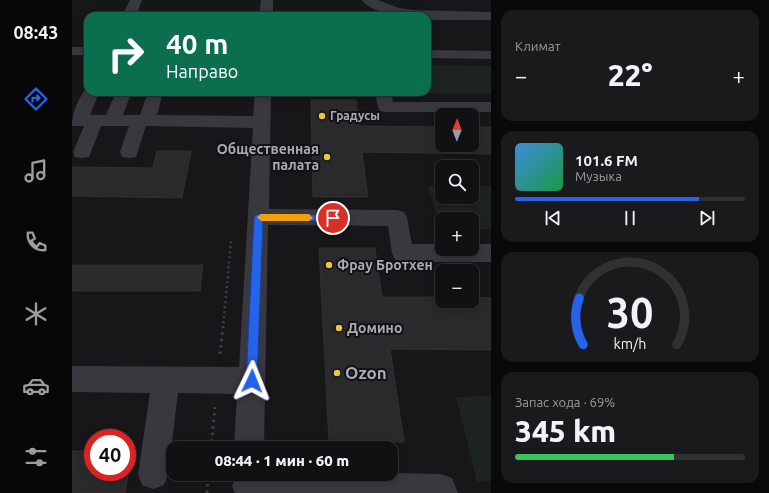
<!DOCTYPE html>
<html lang="ru">
<meta charset="utf-8">
<style>
body{margin:0;font-family:Ubuntu,sans-serif;background:#1a1a1c;color:#f1f3f6;height:100vh;display:flex;flex-direction:column;font-size:15px;white-space:nowrap}
*{box-sizing:border-box;margin:0}
p{font-size:13px;color:#9c9da0}
.icon{flex:none;width:22px;height:22px;fill:none;stroke:currentColor;stroke-width:2;stroke-linecap:round;stroke-linejoin:round}
.map{position:relative;flex:1;overflow:hidden}
.drawer{display:flex;flex-direction:column;gap:10px;padding:10px;background:#09090a;width:278px}
.drawer>*{flex:none}
.top-card{position:absolute;left:12px;top:12px;width:347px;height:84px;border-radius:12px;box-shadow:0 2px 10px #0003,0 0 0 1px #303133;background:#0b6e4f;color:#fff;overflow:hidden}
.needle{width:26px;rotate:1deg}
.buttons{position:absolute;left:363px;top:108px;display:grid;gap:8px}
.buttons a{display:grid;place-items:center;width:44px;height:44px;border-radius:8px;background:#111113;box-shadow:0 2px 10px #0003,0 0 0 1px #303133;font-size:20px}
.speed{position:absolute;left:12px;top:429px;display:flex;gap:8px;font-size:20px;font-weight:700;text-align:center}
.speed>*{display:grid;place-content:center;width:52px;height:52px;border-radius:50%;background:#111113;box-shadow:0 2px 10px #0003,0 0 0 1px #303133;line-height:1}
.speed .limit{border:6px solid #d22;background:#fff;color:#111}
.pin{position:absolute;display:grid;place-items:center;width:34px;height:34px;color:#fff;margin:-17px;border:2px solid #fff;border-radius:50%;box-shadow:0 1px 4px #0007}
.me{position:absolute;width:44px;margin:-22px;rotate:2deg;stroke-linejoin:round;filter:drop-shadow(0 0 3px #0008)}
.turn{display:flex;align-items:center;gap:14px;height:84px;padding:0 16px;font-size:18px}
.turn .icon{width:52px;height:52px;stroke-width:2.5}
.turn b{display:block;font-size:28px;line-height:34px}
.big{font-size:30px;font-weight:800;line-height:1.1}
.drawer .widget{flex:1;display:flex;flex-direction:column;justify-content:center;gap:6px;min-width:0;padding:0 14px;border-radius:12px;background:#1a1a1c}
.drawer .dial{align-items:center;gap:0}
.dial svg{height:104px;overflow:visible;fill:none;stroke:#303133;stroke-width:7;stroke-linecap:round;text-anchor:middle}
.dial text{fill:#f1f3f6;stroke:none}
.song{display:flex;align-items:center;gap:12px}
.cover{width:48px;height:48px;border-radius:6px;background:linear-gradient(135deg,hsl(210 70% 55%),hsl(140 70% 35%))}
.played{height:4px;border-radius:2px;background:linear-gradient(90deg,#2563eb 80%,#303133 80%)}
.keys{display:flex;justify-content:space-around;direction:ltr}
.heat{display:flex;justify-content:space-between;align-items:center;font-size:22px;direction:ltr}
.charge{height:6px;border-radius:3px;background:linear-gradient(90deg,#34c759 69%,#303133 0)}
.trip{position:absolute;left:94px;top:441px;width:232px;height:40px;border-radius:12px;background:#111113;box-shadow:0 2px 10px #0003,0 0 0 1px #303133;font-weight:800;line-height:40px;text-align:center}
main{display:flex;flex:1;min-height:0}
.tabs{display:flex;flex-direction:column;width:72px;justify-content:space-around;align-items:center;background:#070708;color:#9c9da0}
.tabs .icon{width:28px;height:28px}
.tabs .active{color:#2563eb}
.tabs b{font-size:18px;color:#f1f3f6}
.map>svg:first-child{display:block}
.green{fill:#1d241f}
.building{fill:#2a2a2d;stroke:#313135}
.lines{fill:none;stroke-linecap:round;stroke-linejoin:round}
.path-far1{stroke:#3e3f45;stroke-width:2.5;stroke-dasharray:2 3;stroke-linecap:butt}
.path{stroke:#3e3f45;stroke-width:3;stroke-dasharray:2.5 4;stroke-linecap:butt}
.minor{fill:#38383e;fill-rule:evenodd}
.route{fill:#2563eb;stroke:#184099}
.slow{fill:#f59e0b}
.poi-dot{fill:#ecc93c;stroke:#121214;stroke-width:1.5}
.labels{text-anchor:middle;stroke-width:4;stroke-linejoin:round;paint-order:stroke}
.far-poi-label{font-size:12px;font-weight:bold;fill:#a9acb8;stroke:#121214;text-anchor:start}
.poi-label{font-size:14px;font-weight:bold;fill:#a9acb8;stroke:#121214;text-anchor:start}
.near-poi-label{font-size:17px;font-weight:bold;fill:#a9acb8;stroke:#121214;text-anchor:start}
</style>
<main>
<nav class="tabs">
<b>08:43</b>
<svg class="icon active" aria-label="directions" viewBox="0 0 24 24"><path d="M12 3l9 9-9 9-9-9zM9 14v-3h6M13 9l2 2-2 2"/></svg>
<svg class="icon" aria-label="music" viewBox="0 0 24 24"><path d="M9 18V5l10-2v13"/><circle cx="6" cy="18" r="3"/><circle cx="16" cy="16" r="3"/></svg>
<svg class="icon" aria-label="phone" viewBox="0 0 24 24"><path d="M5 4h4l2 5-3 2q2 4 5 5l2-3 5 2v4C11 20 4 13 5 4z"/></svg>
<svg class="icon" aria-label="climate" viewBox="0 0 24 24"><path d="M12 3v18M4 7l16 10M4 17L20 7"/></svg>
<svg class="icon" aria-label="car" viewBox="0 0 24 24"><path d="M5 17H2v-5l4-1 3-4h7l3 4 3 1v5h-3M9 17h6M6 11h13"/><circle cx="7" cy="17" r="2"/><circle cx="17" cy="17" r="2"/></svg>
<svg class="icon" aria-label="filters" viewBox="0 0 24 24"><path d="M4 7h16M4 17h16"/><circle cx="9" cy="7" r="2"/><circle cx="15" cy="17" r="2"/></svg>
</nav>
<div class="map">
<svg width="419" height="493" viewBox="0 0 419 493">
<rect width="100%" height="100%" fill="#171719"/>
<path class="green" d="M355,65L419,66V94L349,93L355,92Z
M356,186H370V197H400V186H419V229H400V219H370V229H368Z
M419,396V481L405,482L384,397Z"/>
<path class="building" d="M239,100H284L287,126L370,127V145H400V127H419V154L290,152L296,197H241Z
M85,151H119L110,198L0,196V167L81,168Z
M247,248H303L310,297H370V301H400V297L419,298V350L318,349L332,442H257Z
M0,265H131L128,291H0Z
M0,451H21V472H55V451H60L53,493H0Z"/>
<g class="lines">
<path class="path-far1" d="M151,328L159,241"/>
<path class="path" d="M148,354L151,327
M139,448L143,407
M135,493L136,474"/>
<path class="minor" d="M58,0H70L64,16H50Z
M189,0H201V16H187Z
M290,0H306L327,8L340,10L419,12V20H356L355,16C337,16 301,16 290,0Z
M0,47H16V55H0Z
M355,50L419,51V59L355,58Z
M16,90V92H24L26,95L18,115H34L44,92H54L58,96L51,115H68L76,92H86L90,96L85,115L181,116L183,92H199L197,209L325,210L332,212L335,218L340,244H370V249H400V244H419V262H331L323,260L320,253L316,226L196,225L192,448H162L165,394L106,393L96,474L92,485L81,489L70,485L66,474L78,393L0,392V366L167,367L181,128L74,126L64,157L57,158L50,157L48,152L57,126H29L17,157L10,158L3,157L1,152L12,126H0C0,114 5,102 12,91Z
M303,92H319L321,102H419V112H314L308,111L306,107Z
M319,473L369,474L380,478L386,493H163L160,486L164,475L167,474H319Z"/>
</g>
<path class="route" d="M186,214L261,215L266,218L261,221H191L185,381L183,385L180,387L176,385L174,381L182,217Z"/>
<path class="slow" d="M189,214H237L241,218L237,221H189L185,217Z"/>
<g class="poi-dot">
<circle cx="250" cy="116" r="4"/>
<circle cx="255" cy="157" r="4"/>
<circle cx="257" cy="265" r="4"/>
<circle cx="267" cy="328" r="4"/>
<circle cx="265" cy="373" r="4"/>
</g>
<g class="labels">
<g class="far-poi-label">
<text x="258" y="120">Градусы</text>
</g>
<g class="poi-label">
<text x="247" y="154" text-anchor="end">Общественная<tspan x="247" dy="16">палата</tspan></text>
<text x="265" y="270">Фрау Бротхен</text>
<text x="275" y="333">Домино</text>
</g>
<g class="near-poi-label">
<text x="273" y="379">Ozon</text>
</g>
</g>
</svg>
<div class="buttons">
<a><svg class="needle" viewBox="-14 -14 28 28"><path d="M0-13l5 13h-10z" fill="#e53935"/><path d="M0 13l5-13h-10z" fill="#9c9da0"/></svg></a>
<a><svg class="icon" aria-label="search" viewBox="0 0 24 24"><circle cx="10" cy="10" r="6"/><path d="M15 15l6 6"/></svg></a>
<a>+</a>
<a>−</a>
</div>
<div class="speed"><div class="limit">40</div></div>
<div class="pin" style="left:261px;top:218px;background:#d93025"><svg class="icon" aria-label="arrive" viewBox="0 0 24 24"><path d="M6 21V4h12l-3 4 3 4H6"/></svg></div>
<svg class="me" style="left:180px;top:381px" viewBox="-20 -20 40 40"><path d="M0-17L14 15 0 8-14 15z" fill="#2563eb" stroke="#fff" stroke-width="4"/></svg>
<div class="trip">08:44 · 1 мин · 60 m</div>
<div class="top-card">
<div class="turn"><svg class="icon" aria-label="right" viewBox="0 0 24 24"><path d="M7 20v-9h11M14 6l5 5-5 5"/></svg><div><b>40 m</b>Направо</div></div>
</div>
</div>
<section class="drawer">
<div class="widget"><p>Климат</p>
<div class="heat"><a>−</a><b class="big">22°</b><a>+</a></div>
</div>
<div class="widget">
<div class="song"><i class="cover"></i><div><b>101.6 FM</b><p>Музыка</p></div></div>
<div class="played"></div>
<div class="keys"><svg class="icon" aria-label="previous" viewBox="0 0 24 24"><path d="M18 5L8 12l10 7zM5 5v14"/></svg><svg class="icon" aria-label="pause" viewBox="0 0 24 24"><path d="M8 5v14M16 5v14"/></svg><svg class="icon" aria-label="next" viewBox="0 0 24 24"><path d="M6 5l10 7-10 7zM19 5v14"/></svg></div>
</div>
<div class="widget dial"><svg viewBox="0 0 100 80">
<path d="M14 69A42 42 0 1 1 86 69"/>
<path d="M14 69A42 42 0 0 1 11 33" stroke="#2563eb"/>
<text x="50" y="56" font-size="32" font-weight="700">30</text>
<text x="50" y="72" font-size="11">km/h</text>
</svg></div>
<div class="widget"><p>Запас хода · 69%</p><b class="big">345 km</b><div class="charge"></div></div>
</section>
</main>
